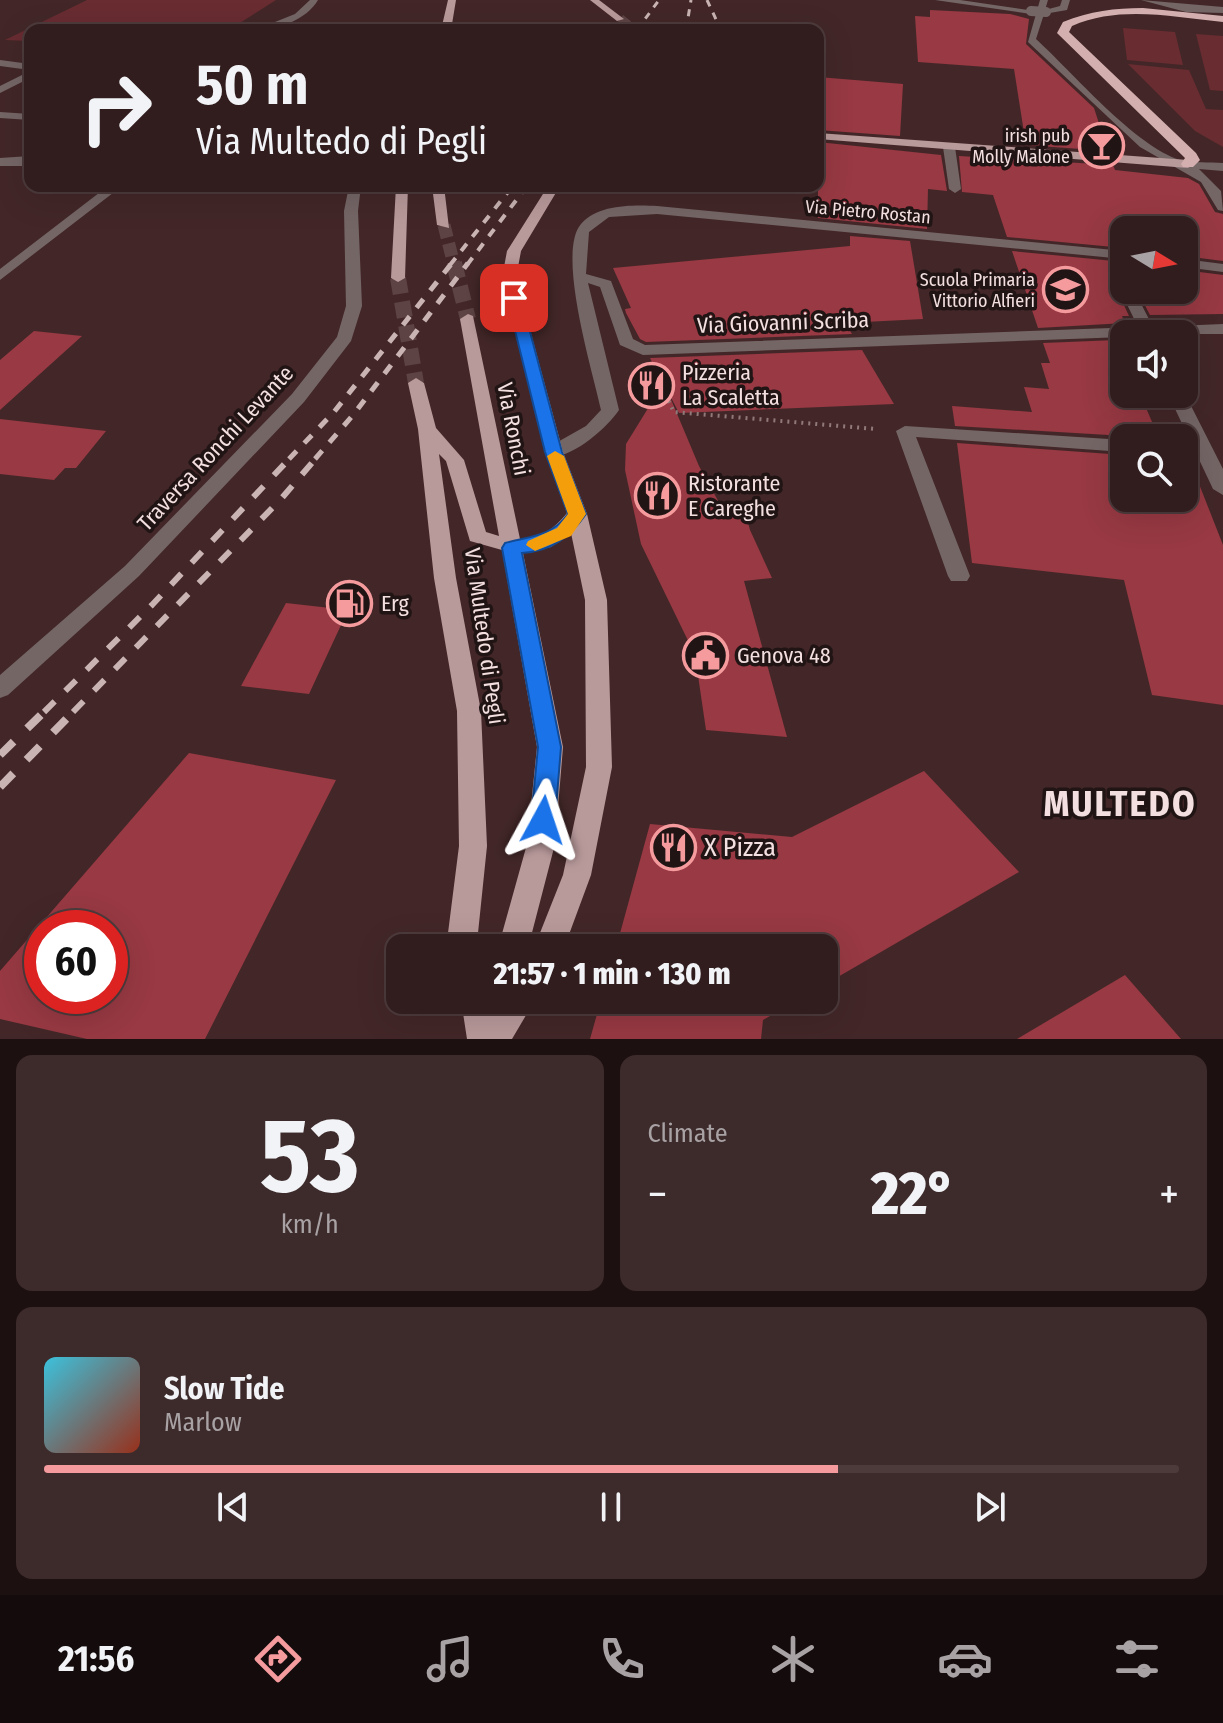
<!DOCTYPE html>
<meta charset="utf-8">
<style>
body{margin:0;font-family:"Fira Sans Condensed",sans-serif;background:#3d2a2b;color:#f1f3f6;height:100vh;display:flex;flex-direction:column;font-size:30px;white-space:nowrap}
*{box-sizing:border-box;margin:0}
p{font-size:26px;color:#a8a2a4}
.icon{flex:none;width:44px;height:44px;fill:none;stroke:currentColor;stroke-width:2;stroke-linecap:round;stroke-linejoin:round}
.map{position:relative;height:1039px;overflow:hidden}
.drawer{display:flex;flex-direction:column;gap:16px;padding:16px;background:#1c1010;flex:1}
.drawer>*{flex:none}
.banner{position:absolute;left:24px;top:24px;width:800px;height:168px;border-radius:16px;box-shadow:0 8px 32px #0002,0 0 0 2px #4d3b3c;background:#321d1e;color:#f1f3f6;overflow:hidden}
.needle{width:52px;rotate:100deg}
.fabs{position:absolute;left:1110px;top:216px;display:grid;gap:16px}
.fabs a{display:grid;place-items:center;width:88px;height:88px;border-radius:16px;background:#321d1e;box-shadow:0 8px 32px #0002,0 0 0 2px #4d3b3c;font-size:40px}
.speed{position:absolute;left:24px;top:910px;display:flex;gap:16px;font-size:40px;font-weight:700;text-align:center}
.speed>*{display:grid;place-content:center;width:104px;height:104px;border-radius:50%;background:#321d1e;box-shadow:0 8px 32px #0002,0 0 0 2px #4d3b3c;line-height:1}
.speed .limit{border:12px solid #d22;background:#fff;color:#111}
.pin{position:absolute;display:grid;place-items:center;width:68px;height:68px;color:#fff;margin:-34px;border-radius:16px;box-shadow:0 4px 12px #0006}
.me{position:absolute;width:88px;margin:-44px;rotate:5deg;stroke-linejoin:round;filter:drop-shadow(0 0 6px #0008)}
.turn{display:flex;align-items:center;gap:28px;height:168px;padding:0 40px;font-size:36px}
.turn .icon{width:104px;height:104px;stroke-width:2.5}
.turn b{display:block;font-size:56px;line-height:68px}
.big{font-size:60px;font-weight:800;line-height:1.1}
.drawer .widget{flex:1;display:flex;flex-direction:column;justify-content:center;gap:12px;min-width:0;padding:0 28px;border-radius:16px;background:#3d2a2b}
.drawer .dial{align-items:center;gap:0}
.dial b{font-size:104px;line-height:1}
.song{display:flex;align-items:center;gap:24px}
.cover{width:96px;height:96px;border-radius:12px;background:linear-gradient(135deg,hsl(190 70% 55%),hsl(10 70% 35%))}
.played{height:8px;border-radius:4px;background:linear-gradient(90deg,#f59b9e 70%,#4d3b3c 70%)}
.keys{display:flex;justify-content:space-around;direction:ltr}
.heat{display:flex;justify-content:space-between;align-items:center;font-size:44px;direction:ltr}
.drawer .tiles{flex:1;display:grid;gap:16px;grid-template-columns:1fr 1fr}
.widget:last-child{grid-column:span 2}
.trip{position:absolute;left:386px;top:934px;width:452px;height:80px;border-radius:16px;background:#321d1e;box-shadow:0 8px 32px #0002,0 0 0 2px #4d3b3c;font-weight:800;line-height:80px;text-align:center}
.dock{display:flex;height:128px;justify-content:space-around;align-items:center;background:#140c0c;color:#a8a2a4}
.dock .icon{width:56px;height:56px}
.dock .active{color:#f59b9e}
.dock b{font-size:36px;color:#f1f3f6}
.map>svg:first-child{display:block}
.green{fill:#682c31}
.building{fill:#983943;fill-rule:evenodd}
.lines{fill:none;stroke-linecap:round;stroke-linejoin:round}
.major-tunnel-far2{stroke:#5d4343;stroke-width:10;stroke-dasharray:10 5;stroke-linecap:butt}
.major-tunnel-far1{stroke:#5d4343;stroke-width:13;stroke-dasharray:13 6;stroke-linecap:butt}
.major-tunnel{stroke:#5d4343;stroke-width:16;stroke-dasharray:16 8;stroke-linecap:butt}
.path{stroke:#917879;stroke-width:4;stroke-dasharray:2 5;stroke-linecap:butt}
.minor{fill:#756666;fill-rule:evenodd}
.major{fill:#b99a9b;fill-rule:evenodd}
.highway{fill:#d4afb0;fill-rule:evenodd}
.rail-far4{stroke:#c9b3b3;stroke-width:3;stroke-dasharray:7 7;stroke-linecap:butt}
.rail-far3{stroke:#c9b3b3;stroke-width:4;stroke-dasharray:9 9;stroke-linecap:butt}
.rail-far2{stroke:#c9b3b3;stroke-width:5;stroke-dasharray:11 11;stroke-linecap:butt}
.rail-far1{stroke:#c9b3b3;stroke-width:6;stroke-dasharray:15 15;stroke-linecap:butt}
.rail{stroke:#c9b3b3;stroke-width:8;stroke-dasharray:19 19;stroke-linecap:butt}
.minor-bridge{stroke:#756666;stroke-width:10}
.route{fill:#1a73e8;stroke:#114b97;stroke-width:2}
.slow{fill:#f59e0b}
.labels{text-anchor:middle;stroke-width:7;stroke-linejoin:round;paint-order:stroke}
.far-poi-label{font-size:18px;fill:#f3dfdf;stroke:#211414;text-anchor:end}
.far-street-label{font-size:18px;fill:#f3dfdf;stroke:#211414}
.street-label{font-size:22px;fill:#f3dfdf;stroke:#211414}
.poi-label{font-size:22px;fill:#f3dfdf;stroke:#211414;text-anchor:start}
.near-poi-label{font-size:26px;fill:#f3dfdf;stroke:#211414;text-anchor:start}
.near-district-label{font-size:36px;font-weight:bold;letter-spacing:2px;fill:#f3dfdf;stroke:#211414}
</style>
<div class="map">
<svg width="1223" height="1039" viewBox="0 0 1223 1039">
<rect width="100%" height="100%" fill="#432728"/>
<path class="green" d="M87,0H276L229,30H30V41L5,40Z
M1123,28L1175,32L1183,65L1127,60Z
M1196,34L1223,36V91L1210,90Z
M1128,64L1189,70L1206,109L1223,110V147L1195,131Z"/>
<path class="building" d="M930,10L1010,14L1029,19L1026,44L1094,108L1108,151L1026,145L1014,69L918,62L915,16L930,17Z
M818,77L903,84L900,136L818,130Z
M818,142L941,155L947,191L928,189L927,229L818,218Z
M959,156L1113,165L1115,170L1188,178L1199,184L1215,212L1223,214V261L1184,256V230H1124V248L1007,237L993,195L962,192Z
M850,236L910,241L923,319L845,323L852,334L646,342L640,339L626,313L625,309L631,308L613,268L850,246Z
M1012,251L1124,262V283L1117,290L1129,316H1122L1125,323L1038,328Z
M1184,270L1223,275V314L1150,315L1137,290H1184Z
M34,331L82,336L0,410V360Z
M1116,340L1124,359V394H1140L1159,438L955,426L952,406L1032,412L1024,387L1049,389L1041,363H1050L1043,343Z
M862,350L894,404L679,413L667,390L699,466L722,508L743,504L750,530L772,578L744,581L787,737L706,730L695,655L641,544L625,470L626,444L663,384L650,358Z
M0,419L106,431L76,468H65L54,480L0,474Z
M957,443L1124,455V498H1184V460L1190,461L1223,545V705L1152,695L1124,580L972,563Z
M286,603L348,610L309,694L241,686Z
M189,753L336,780L205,1039H87L0,1019V971ZM42,928H110V996H42Z
M924,771L1019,872L824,985V948H616L650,824L792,837Z
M1125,975L1181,1039H1017Z
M601,1000H798L763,1020L761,1039H590Z"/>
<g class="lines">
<path class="major-tunnel-far2" d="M620,19L634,30"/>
<path class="major-tunnel-far1" d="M444,225L454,265"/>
<path class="major-tunnel" d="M454,263L468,319
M398,278L416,383"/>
<path class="path" d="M656,376L674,412L876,429"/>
<path class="minor" d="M310,0H318C306,20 278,30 255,30L295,14Z
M935,0H960L1035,11L1031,14Z
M1040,0H1048L1045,10L1060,6L1062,0H1070L1067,10L1044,14L1036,39C1072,72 1135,146 1180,160C1192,163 1209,162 1223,163V171L1199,169L1221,191L1223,211L1218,210L1201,182L1140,147L1028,42Z
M1141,0L1223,7V13L1186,12Z
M0,60L30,64V70L0,66Z
M30,71V78L0,93V86Z
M0,112L30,114V120L0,118Z
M949,143L955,147L961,189L955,193L949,189L943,147Z
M30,156V164L26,166H0V158Z
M108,186H122L0,280V269Z
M349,186H361L358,211L362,306L351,341L304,402L139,576L8,695L0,698V675L125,566L292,394L337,337L346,306L344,211Z
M657,206L1124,251V259L657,214L609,217L589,232L586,274L611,281L633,339L645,345L1138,327L1120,290L1124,286V290H1134L1153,327L1223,324V334H1124V337L643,355L620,345L600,287L588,283L619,410C607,428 570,461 547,456L545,452L547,448L586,426L601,410C593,372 556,253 581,224C598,204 634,205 657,206Z
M1184,259L1223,264V272L1184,267Z
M1184,392L1223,469V495L1213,489L1168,394Z
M905,426L1124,440V452L916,437L970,576L967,581H951L948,576L896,431Z"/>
<path class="major" d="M448,0H456L451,30H441Z
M590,0H599L624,19L617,21Z
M818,133L1188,160L1194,164L1188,168L818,139Z
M396,186H408L405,278L398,282L391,278Z
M432,186H444L449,228L437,225Z
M548,186H560L521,251L516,278L563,452L587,514L607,600L612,767L591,875L564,948H534L563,875L586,767L585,600L571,533L551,547L523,553L563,747L555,844L528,948H498L527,844L537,747L502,550L470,541L446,461L439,454L456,578L481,711L487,846L478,933L481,948H451L448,933L459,846L457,711L434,578L418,429L408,383L416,378L424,383L436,428L464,460L486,532L499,536L460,319L468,314L473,316L520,539C541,539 554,529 567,513L545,452L502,278L507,251Z
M461,1000H535L512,1039H467Z"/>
<path class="highway" d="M1143,8L1223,16V22C1172,17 1120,5 1072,26L1069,32L1196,153L1200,160L1193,167H1183L1181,164L1185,158L1057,33L1063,22C1090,11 1115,8 1143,8Z"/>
<path class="rail-far4" d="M707,0L721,30
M637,30L659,0
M686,30L691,0"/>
<path class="rail-far3" d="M450,265L508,192
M467,265L527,186"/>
<path class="rail-far2" d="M289,459L334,412L452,263
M315,459L354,414L468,263"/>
<path class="rail-far1" d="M44,712L152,605L291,457
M73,712L281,499L317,457"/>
<path class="rail" d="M0,755L46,710
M0,787L75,710"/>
<path class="minor-bridge" d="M1031,11L1046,12"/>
</g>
<path class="route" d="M514,294L521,298L562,452L586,514C570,537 552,551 522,553L561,747L555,820L552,827L543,830L535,827L531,820L538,747L502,548L505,543C531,536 551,537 568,514L545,452L507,298Z"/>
<path class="slow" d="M555,451L564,456L586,514L571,536L535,551L526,545L528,541L557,528L568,514L547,456Z"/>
<defs>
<symbol id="bar-ring" viewBox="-11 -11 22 22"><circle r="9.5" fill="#211414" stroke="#f59b9e" stroke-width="1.5"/><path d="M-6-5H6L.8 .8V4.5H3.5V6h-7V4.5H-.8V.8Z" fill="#f59b9e"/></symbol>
<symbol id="school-ring" viewBox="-11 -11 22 22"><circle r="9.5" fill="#211414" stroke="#f59b9e" stroke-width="1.5"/><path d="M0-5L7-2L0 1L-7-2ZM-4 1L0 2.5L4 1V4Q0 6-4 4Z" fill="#f59b9e"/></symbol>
<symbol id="restaurant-ring" viewBox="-11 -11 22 22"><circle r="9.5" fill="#211414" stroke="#f59b9e" stroke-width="1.5"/><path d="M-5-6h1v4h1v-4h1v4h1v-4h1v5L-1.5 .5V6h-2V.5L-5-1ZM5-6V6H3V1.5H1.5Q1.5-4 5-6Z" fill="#f59b9e"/></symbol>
<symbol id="fuel-ring" viewBox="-11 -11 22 22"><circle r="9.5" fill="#211414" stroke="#f59b9e" stroke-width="1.5"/><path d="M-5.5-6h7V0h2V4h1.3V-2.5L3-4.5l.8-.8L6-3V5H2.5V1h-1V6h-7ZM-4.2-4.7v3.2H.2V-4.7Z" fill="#f59b9e"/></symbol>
<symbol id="civic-ring" viewBox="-11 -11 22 22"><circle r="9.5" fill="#211414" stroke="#f59b9e" stroke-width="1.5"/><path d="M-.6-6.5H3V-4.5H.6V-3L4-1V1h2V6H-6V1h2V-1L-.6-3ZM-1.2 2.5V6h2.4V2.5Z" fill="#f59b9e"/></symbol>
</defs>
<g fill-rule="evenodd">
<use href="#bar-ring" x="1076" y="120" width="51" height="51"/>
<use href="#school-ring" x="1040" y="264" width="51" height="51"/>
<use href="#restaurant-ring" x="626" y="360" width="51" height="51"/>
<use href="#restaurant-ring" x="632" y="470" width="51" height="51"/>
<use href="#fuel-ring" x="324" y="578" width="51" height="51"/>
<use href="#civic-ring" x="680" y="630" width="51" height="51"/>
<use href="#restaurant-ring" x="648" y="822" width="51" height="51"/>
</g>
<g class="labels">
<g class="far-poi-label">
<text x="1070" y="142">irish pub<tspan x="1070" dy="21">Molly Malone</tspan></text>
<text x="1035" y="286">Scuola Primaria<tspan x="1035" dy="21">Vittorio Alfieri</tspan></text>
</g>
<g class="far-street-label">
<text transform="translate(868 212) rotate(5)" y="6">Via Pietro Rostan</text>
</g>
<g class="street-label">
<text transform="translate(783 322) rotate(-2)" y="8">Via Giovanni Scriba</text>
<text transform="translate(514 429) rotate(79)" y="8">Via Ronchi</text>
<text transform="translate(215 448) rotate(-47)" y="8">Traversa Ronchi Levante</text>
<text transform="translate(485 636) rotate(82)" y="8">Via Multedo di Pegli</text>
</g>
<g class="poi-label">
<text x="682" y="380">Pizzeria<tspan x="682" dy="25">La Scaletta</tspan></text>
<text x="688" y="491">Ristorante<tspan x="688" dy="25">E Careghe</tspan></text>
<text x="381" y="611">Erg</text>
<text x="737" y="663">Genova 48</text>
</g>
<g class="near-poi-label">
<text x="704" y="856">X Pizza</text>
</g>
<g class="near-district-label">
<text x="1120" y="816">MULTEDO</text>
</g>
</g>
</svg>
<div class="fabs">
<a><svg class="needle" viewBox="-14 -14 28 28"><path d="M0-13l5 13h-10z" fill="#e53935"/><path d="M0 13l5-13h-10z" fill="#a8a2a4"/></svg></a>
<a><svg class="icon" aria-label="sound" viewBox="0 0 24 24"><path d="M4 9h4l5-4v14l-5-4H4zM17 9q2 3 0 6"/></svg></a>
<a><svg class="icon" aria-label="search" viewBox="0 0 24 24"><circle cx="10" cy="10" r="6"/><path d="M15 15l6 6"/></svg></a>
</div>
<div class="speed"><div class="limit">60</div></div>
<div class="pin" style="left:514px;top:298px;background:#d93025"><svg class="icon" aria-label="arrive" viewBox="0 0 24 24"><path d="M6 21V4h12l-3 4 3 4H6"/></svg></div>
<svg class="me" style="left:543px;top:820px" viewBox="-20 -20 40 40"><path d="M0-17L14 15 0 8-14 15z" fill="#1a73e8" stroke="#fff" stroke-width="4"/></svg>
<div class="trip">21:57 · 1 min · 130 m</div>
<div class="banner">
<div class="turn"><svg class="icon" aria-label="right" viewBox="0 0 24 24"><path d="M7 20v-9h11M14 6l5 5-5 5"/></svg><div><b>50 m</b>Via Multedo di Pegli</div></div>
</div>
</div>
<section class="drawer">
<div class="tiles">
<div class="widget dial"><b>53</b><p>km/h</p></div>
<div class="widget"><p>Climate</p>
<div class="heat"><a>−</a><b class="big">22°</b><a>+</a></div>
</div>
<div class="widget">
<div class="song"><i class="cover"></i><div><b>Slow Tide</b><p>Marlow</p></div></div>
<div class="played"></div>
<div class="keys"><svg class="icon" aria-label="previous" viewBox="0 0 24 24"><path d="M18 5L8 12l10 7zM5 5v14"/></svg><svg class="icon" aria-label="pause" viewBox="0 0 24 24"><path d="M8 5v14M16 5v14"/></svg><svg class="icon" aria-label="next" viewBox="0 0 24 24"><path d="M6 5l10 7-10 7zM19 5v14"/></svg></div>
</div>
</div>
</section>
<nav class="dock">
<b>21:56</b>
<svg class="icon active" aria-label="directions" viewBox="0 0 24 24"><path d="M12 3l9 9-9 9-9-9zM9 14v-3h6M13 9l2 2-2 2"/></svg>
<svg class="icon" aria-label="music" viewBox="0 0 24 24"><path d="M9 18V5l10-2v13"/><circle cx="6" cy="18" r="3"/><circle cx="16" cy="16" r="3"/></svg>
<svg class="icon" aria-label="phone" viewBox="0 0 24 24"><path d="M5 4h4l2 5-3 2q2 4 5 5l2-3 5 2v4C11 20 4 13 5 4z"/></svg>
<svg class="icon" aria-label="climate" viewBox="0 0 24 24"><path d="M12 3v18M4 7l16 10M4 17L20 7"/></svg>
<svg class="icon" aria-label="car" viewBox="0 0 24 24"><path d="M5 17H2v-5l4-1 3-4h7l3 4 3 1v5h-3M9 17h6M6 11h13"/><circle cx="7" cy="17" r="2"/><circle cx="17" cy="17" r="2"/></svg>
<svg class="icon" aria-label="filters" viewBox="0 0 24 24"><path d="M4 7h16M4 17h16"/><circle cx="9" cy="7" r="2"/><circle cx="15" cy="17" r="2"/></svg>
</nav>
